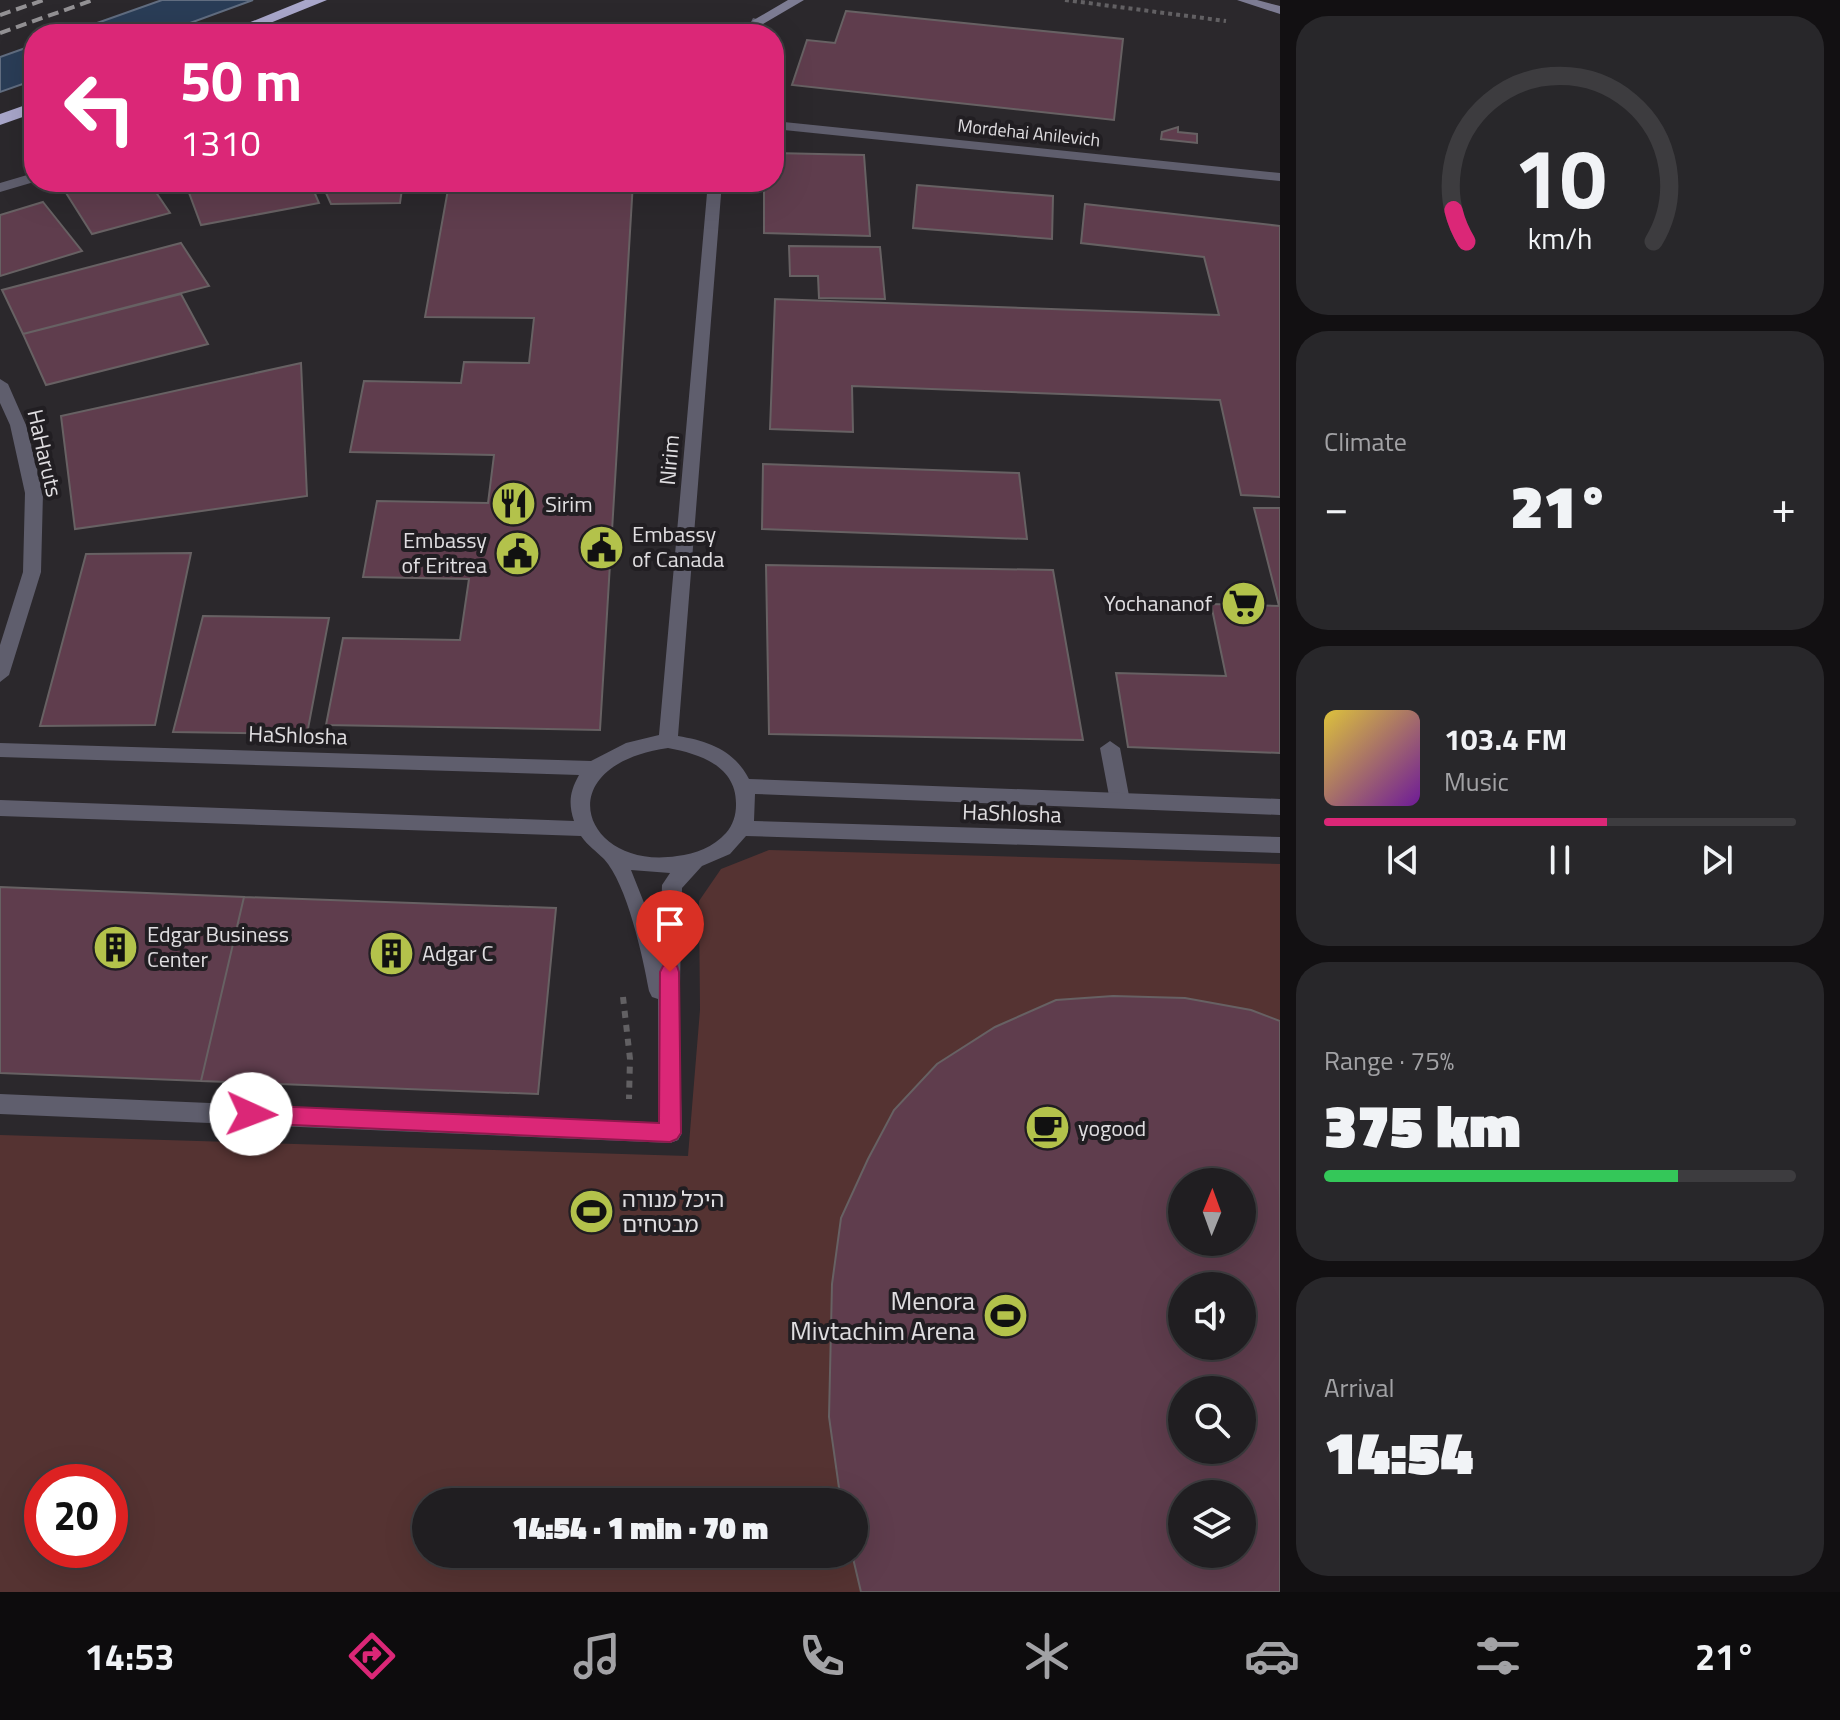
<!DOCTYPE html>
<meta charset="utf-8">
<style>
body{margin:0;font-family:"Titillium Web","Noto Sans Hebrew",sans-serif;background:#28272a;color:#f1f3f6;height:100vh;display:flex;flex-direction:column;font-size:30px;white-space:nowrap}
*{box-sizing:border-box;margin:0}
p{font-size:26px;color:#a2a2a5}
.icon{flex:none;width:44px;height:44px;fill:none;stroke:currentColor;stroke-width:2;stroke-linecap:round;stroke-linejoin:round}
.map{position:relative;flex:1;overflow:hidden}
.panel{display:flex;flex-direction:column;gap:16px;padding:16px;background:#121012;width:560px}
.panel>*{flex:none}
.hud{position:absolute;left:24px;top:24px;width:760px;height:168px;border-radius:32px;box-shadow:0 8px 32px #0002,0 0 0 2px #3d3c3f;background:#db2777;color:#fff;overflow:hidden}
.needle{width:52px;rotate:1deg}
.buttons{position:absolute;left:1168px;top:1168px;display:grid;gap:16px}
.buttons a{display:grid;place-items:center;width:88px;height:88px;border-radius:50%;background:#201e21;box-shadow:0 8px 32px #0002,0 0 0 2px #3d3c3f;font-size:40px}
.speed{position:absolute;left:24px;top:1464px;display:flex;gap:16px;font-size:40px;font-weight:700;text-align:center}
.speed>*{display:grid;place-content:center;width:104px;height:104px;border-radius:50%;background:#201e21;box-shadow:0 8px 32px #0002,0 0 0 2px #3d3c3f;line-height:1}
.speed .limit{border:12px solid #d22;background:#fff;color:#111}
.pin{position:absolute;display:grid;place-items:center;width:68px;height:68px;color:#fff;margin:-82px -34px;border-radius:50% 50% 50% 0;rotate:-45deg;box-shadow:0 0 8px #0007}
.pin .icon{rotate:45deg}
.me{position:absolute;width:88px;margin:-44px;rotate:92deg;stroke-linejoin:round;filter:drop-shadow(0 0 6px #0008)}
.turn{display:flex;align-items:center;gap:28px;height:168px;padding:0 24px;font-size:36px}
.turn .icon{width:104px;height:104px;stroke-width:2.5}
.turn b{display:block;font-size:56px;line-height:68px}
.big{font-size:60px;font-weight:800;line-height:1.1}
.panel .widget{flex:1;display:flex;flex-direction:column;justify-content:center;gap:12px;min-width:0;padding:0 28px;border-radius:32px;background:#28272a}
.panel .dial{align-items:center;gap:0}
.dial svg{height:208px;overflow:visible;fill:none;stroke:#3d3c3f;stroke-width:7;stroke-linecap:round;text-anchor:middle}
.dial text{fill:#f1f3f6;stroke:none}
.song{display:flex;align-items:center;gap:24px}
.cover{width:96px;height:96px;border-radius:12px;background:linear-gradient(135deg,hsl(50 70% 55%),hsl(280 70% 35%))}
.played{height:8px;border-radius:4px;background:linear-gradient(90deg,#db2777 60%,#3d3c3f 60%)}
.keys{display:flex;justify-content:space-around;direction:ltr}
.heat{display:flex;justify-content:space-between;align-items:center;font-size:44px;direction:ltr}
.charge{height:12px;border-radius:6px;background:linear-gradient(90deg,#34c759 75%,#3d3c3f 0)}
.trip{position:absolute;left:412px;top:1488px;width:456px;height:80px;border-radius:40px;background:#201e21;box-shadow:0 8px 32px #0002,0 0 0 2px #3d3c3f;font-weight:800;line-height:80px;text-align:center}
.menu{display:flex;height:128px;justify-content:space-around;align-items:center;background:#0d0c0d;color:#a2a2a5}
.menu .icon{width:56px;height:56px}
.menu .on{color:#db2777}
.menu b{font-size:36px;color:#f1f3f6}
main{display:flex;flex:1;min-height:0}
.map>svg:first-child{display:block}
.green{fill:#553332;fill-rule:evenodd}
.water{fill:#2a3d57;stroke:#616d80;stroke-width:2}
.building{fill:#5f3d4d;stroke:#676163;stroke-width:2;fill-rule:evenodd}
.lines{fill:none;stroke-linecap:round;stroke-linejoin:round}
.path-far1{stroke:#626063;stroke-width:4;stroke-dasharray:4 4;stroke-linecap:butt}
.path{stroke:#626063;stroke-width:6;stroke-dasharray:7 7;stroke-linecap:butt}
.lane{fill:#5f5e6d;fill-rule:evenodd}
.street{fill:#5f5e6d;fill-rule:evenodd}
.secondary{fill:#7d7c93;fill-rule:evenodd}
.highway{fill:#a9a7cb;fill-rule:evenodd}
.rail{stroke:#939194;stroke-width:4;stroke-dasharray:11 6;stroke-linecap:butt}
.route{fill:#db2777;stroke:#8e194d;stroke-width:2}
.labels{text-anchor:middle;stroke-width:8;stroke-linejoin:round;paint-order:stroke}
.far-street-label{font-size:18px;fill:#e0dee1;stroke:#211e22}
.street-label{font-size:22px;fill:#e0dee1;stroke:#211e22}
.poi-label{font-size:22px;fill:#e0dee1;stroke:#211e22;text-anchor:start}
.near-poi-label{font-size:26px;fill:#e0dee1;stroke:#211e22;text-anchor:end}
</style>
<main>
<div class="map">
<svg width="1280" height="1592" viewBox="0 0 1280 1592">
<rect width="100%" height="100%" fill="#2b282c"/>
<path class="green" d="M769,850L1280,864V1592H0V1135L688,1156L700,1010L699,901L721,869ZM1182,1182H1242V1242H1182ZM1182,1286H1242V1346H1182ZM1182,1390H1242V1450H1182ZM42,1482H110V1550H42ZM1182,1494H1242V1554H1182ZM426,1502H854V1554H426Z"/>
<path class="water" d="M162,0H253L160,34H66Z
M34,45V80L0,92V57Z"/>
<path class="building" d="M846,11L1123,39L1114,120L792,85L807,40L835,43Z
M1178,127V132L1197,134V143L1161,139L1162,132Z
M774,153L864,155L870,236L764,233V182H774Z
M110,182H149L170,213L92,234L66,193Z
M185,182H310L319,203L201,225Z
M321,182H633L600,730L326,725L343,638L460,640L469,579L363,577L377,501L488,503L494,455L350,452L364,381L461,383L464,362L529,363L534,318L425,317L449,184L403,182L400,203L331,204Z
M917,185L1053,196L1052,239L913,228Z
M43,202L82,251L0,276V215Z
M1085,204L1280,226V497L1241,495L1220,400L852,386L853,432L770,429L775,299L1219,315L1204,257L1081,243Z
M181,243L209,286L23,334L2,290Z
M789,246L880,247L885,299L819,298L818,276H790Z
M181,294L208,344L46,385L23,334Z
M301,363L307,496L75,529L61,416Z
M763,464L1019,473L1027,539L762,529Z
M1254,508H1280V753L1128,747L1116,673L1226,676L1211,604L1279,606Z
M191,553L155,725L40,726L86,554Z
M766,565L1053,570L1083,740L769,734Z
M203,616L329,618L307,734L173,732Z
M0,887L244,897L201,1081L0,1073Z
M244,897L556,908L538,1094L201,1081Z
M1113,996L1185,998L1251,1010L1280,1021V1592H861L852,1554L854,1502H841L829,1417L832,1284L841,1218L868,1159L894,1110L937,1064L995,1027L1056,1000ZM1182,1182H1242V1242H1182ZM1182,1286H1242V1346H1182ZM1182,1390H1242V1450H1182ZM1182,1494H1242V1554H1182Z"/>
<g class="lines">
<path class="path-far1" d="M1065,0L1226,21"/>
<path class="path" d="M623,997L630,1059L629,1099"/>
<path class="lane" d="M1110,741L1120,748L1130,801L1127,806H1113L1110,801L1100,748Z
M0,1094L670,1123L678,1126L682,1133L678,1140L670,1143L0,1114Z"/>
<path class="street" d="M753,18L764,21L757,34H745Z
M774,121L1280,173V181L774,129Z
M34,173V182L0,192V183Z
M708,182H722L678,736C708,741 734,750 749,779L1280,799V815L755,794L754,821L1280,837V853L746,836L730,854L702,866L682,888L679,1030L682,1133L678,1140L670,1143L662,1140L658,1133V999L652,997L649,991C643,957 627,884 604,859C596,851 588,846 581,836L0,816V800L574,821C568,803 570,791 579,775L0,757V743L591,761L626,743L659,735ZM668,748C700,754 737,766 736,805C736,815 733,825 726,833C713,847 696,854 677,856C584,871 544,766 668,748ZM631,870L670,873L662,885L660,943Z
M0,379L8,384L26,425L43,493L41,572L9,675L0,682V645L23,572L25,493L10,425L0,403Z"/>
<path class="secondary" d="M788,0H804L763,24L752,21Z
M1237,0H1257L1280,6V14Z"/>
<path class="highway" d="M305,0H327L243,34H221Z
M34,102V113L0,125V114Z"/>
<path class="rail" d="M0,15L44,0
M0,33L93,0"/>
</g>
<path class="route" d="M670,964L677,966L679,972L681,1133L677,1139L670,1142L251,1123L244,1121L241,1114L244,1108L251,1105L659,1123L660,972L663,966Z"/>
<defs>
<symbol id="restaurant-disc" viewBox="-11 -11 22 22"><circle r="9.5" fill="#b3c24b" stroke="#211e22"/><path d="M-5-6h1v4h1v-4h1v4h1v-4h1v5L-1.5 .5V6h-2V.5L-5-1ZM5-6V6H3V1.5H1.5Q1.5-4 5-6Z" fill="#111"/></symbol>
<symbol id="civic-disc" viewBox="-11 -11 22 22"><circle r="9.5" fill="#b3c24b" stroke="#211e22"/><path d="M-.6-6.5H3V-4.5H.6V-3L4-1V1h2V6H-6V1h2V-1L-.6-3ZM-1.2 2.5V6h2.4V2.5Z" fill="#111"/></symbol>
<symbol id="supermarket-disc" viewBox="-11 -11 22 22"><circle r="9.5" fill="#b3c24b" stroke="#211e22"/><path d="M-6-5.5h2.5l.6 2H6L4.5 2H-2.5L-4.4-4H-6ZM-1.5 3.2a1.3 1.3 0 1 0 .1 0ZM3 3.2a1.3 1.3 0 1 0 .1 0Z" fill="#111"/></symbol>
<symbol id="building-disc" viewBox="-11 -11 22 22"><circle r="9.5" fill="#b3c24b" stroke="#211e22"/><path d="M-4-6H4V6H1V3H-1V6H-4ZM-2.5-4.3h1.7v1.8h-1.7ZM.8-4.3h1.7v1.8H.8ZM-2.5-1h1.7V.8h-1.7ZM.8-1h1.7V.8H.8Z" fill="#111"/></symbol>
<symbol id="cafe-disc" viewBox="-11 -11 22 22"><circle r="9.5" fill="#b3c24b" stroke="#211e22"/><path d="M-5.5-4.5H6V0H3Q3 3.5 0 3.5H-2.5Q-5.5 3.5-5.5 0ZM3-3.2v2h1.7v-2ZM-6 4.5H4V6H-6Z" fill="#111"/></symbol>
<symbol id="stadium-disc" viewBox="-11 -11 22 22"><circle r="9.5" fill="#b3c24b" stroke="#211e22"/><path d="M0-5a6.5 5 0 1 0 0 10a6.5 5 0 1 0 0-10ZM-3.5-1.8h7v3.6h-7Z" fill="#111"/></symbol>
</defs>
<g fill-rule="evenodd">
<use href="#restaurant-disc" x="488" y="478" width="51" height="51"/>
<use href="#civic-disc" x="576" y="522" width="51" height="51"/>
<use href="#civic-disc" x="492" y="528" width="51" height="51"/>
<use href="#supermarket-disc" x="1218" y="578" width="51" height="51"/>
<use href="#building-disc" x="90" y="922" width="51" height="51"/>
<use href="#building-disc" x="366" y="928" width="51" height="51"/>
<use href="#cafe-disc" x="1022" y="1102" width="51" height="51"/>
<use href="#stadium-disc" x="566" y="1186" width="51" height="51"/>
<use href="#stadium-disc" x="980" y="1290" width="51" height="51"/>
</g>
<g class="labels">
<g class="far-street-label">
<text transform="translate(1029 133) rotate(6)" y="6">Mordehai Anilevich</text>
</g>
<g class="street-label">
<text transform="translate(45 453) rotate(77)" y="8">HaHaruts</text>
<text transform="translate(669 460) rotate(-85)" y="8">Nirim</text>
<text transform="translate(298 735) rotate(2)" y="8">HaShlosha</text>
<text transform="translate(1012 813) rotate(2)" y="8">HaShlosha</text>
</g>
<g class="poi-label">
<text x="545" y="512">Sirim</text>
<text x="632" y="542">Embassy<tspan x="632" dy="25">of Canada</tspan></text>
<text x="487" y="548" text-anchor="end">Embassy<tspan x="487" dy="25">of Eritrea</tspan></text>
<text x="1212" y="611" text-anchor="end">Yochananof</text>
<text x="147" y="942">Edgar Business<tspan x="147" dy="25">Center</tspan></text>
<text x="422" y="961">Adgar C</text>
<text x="1078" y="1136">yogood</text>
<text x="622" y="1207">היכל מנורה<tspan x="622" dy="25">מבטחים</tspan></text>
</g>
<g class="near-poi-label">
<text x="975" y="1310">Menora<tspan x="975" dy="30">Mivtachim Arena</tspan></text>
</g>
</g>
</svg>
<div class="buttons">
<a><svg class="needle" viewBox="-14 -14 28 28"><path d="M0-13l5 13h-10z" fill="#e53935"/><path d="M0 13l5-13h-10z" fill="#a2a2a5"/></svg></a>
<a><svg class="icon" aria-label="sound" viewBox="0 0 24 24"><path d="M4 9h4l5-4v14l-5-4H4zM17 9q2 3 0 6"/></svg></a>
<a><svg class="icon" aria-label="search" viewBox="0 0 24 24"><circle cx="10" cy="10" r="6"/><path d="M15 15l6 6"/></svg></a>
<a><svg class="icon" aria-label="layers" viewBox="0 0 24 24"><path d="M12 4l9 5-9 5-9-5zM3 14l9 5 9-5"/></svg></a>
</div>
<div class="speed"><div class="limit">20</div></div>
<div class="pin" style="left:670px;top:972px;background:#d93025"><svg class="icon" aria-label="arrive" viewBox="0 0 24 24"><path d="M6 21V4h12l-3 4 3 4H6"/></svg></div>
<svg class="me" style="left:251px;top:1114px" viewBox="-20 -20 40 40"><circle r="19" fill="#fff"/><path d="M0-13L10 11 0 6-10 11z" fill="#db2777"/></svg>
<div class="trip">14:54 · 1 min · 70 m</div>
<div class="hud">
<div class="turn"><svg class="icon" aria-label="left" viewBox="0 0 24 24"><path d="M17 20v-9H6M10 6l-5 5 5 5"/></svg><div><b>50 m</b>1310</div></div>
</div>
</div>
<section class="panel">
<div class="widget dial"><svg viewBox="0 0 100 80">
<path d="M14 69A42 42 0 1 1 86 69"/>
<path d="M14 69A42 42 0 0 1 9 57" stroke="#db2777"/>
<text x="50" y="56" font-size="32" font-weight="700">10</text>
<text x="50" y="72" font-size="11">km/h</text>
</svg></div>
<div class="widget"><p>Climate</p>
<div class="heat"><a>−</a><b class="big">21°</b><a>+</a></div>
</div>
<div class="widget">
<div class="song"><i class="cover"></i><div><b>103.4 FM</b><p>Music</p></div></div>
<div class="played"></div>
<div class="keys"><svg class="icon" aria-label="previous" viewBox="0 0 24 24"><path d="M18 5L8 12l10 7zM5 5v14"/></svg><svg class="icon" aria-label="pause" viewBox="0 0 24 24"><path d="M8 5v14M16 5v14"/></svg><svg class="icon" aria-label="next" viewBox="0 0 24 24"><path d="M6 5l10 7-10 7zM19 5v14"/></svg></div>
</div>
<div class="widget"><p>Range · 75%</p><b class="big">375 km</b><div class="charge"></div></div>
<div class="widget"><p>Arrival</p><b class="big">14:54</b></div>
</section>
</main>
<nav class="menu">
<b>14:53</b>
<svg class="icon on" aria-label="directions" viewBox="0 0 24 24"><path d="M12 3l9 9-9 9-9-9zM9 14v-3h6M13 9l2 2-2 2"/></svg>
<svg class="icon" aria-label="music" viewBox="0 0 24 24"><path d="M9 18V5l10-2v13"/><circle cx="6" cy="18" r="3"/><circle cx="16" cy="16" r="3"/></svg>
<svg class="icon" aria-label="phone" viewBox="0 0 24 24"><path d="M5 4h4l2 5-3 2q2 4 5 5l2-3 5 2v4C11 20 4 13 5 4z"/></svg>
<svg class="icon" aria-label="climate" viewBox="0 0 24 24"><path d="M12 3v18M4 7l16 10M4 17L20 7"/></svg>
<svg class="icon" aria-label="car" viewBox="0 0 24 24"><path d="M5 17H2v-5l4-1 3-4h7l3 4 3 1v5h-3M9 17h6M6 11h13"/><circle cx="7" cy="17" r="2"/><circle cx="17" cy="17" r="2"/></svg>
<svg class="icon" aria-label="filters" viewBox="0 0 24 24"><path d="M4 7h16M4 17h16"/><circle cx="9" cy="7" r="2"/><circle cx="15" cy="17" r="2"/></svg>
<b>21°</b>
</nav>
